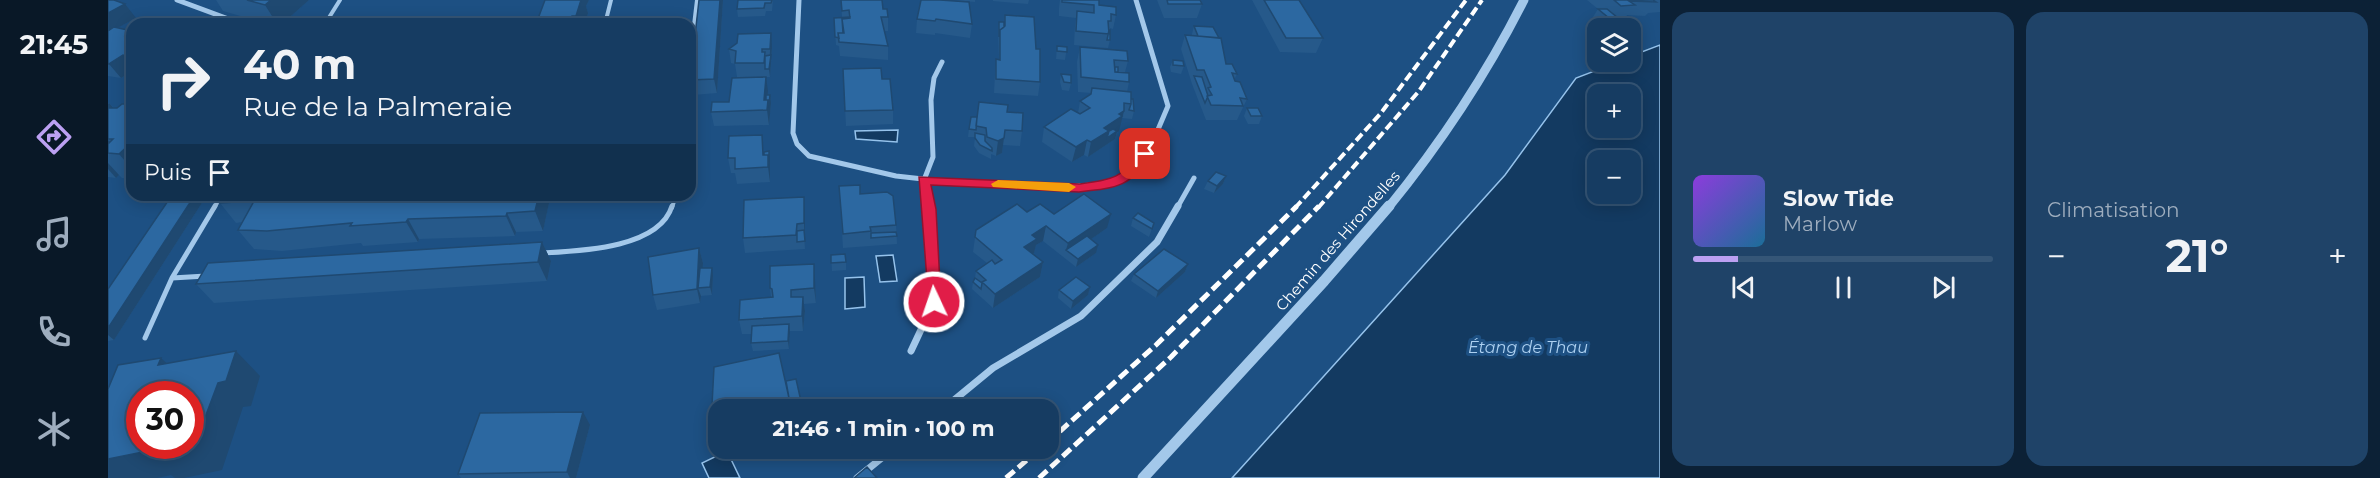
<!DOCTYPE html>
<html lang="fr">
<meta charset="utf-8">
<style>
body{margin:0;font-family:Montserrat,sans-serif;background:#1f4368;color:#f1f3f6;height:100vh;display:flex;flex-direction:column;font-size:22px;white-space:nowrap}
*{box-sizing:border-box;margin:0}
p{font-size:20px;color:#9eadbe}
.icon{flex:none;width:33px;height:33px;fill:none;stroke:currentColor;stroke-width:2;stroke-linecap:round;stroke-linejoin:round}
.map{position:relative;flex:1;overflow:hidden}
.panel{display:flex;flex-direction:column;gap:12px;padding:12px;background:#0c2136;width:720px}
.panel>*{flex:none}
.top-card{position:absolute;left:18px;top:18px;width:570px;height:183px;border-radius:18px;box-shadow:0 3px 15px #0003,0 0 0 2px #355677;background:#163c62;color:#f1f3f6;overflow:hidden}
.buttons{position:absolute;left:1479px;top:18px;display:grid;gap:12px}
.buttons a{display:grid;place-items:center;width:54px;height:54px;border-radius:12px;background:#163c62;box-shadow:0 3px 15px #0003,0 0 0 2px #355677;font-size:30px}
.speed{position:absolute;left:18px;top:381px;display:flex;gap:12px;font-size:30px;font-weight:700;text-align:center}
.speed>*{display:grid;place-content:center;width:78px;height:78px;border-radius:50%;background:#163c62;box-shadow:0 3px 15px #0003,0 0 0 2px #355677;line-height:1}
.speed .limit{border:9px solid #d22;background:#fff;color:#111}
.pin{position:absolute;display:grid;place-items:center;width:51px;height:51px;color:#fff;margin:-26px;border-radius:12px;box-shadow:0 3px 9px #0006}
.me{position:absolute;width:66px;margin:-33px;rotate:357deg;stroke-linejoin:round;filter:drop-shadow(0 0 4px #0008)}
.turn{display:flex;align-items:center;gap:21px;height:126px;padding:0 18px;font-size:27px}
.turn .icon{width:78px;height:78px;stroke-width:2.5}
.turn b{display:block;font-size:42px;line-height:51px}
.then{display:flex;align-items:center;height:57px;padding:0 18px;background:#0003;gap:12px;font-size:22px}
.big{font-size:45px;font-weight:700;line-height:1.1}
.panel .card{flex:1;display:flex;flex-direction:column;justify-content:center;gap:9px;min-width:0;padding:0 21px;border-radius:18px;background:#1f4368}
.song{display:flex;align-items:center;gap:18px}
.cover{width:72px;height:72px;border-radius:9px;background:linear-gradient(135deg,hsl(270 70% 55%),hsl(200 70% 35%))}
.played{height:6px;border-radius:3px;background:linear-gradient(90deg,#bca0f2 15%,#355677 15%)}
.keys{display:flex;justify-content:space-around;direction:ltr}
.heat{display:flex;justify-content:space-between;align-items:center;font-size:33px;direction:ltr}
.panel .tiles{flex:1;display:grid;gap:12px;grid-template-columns:repeat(2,1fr)}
.trip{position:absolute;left:600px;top:399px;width:351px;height:60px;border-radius:18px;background:#163c62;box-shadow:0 3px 15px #0003,0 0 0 2px #355677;font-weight:700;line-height:60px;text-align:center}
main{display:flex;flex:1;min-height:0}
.menu{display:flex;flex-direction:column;width:108px;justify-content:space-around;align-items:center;background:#091827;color:#9eadbe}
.menu .icon{width:42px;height:42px}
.menu .current{color:#bca0f2}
.menu b{font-size:27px;color:#f1f3f6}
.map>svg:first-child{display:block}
.water{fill:#133a61;stroke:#96c3ec;stroke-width:1.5;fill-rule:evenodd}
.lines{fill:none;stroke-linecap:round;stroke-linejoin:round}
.service-far1{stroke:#a3c8ea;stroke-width:4}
.service{stroke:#a3c8ea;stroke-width:5}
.minor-far1{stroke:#a3c8ea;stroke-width:5}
.minor{stroke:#a3c8ea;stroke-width:7}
.tertiary-far1{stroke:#a3c8ea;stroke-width:9}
.tertiary{stroke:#a3c8ea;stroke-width:11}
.rail-far1{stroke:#fff;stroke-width:4;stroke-dasharray:9 4;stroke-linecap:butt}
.rail{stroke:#fff;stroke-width:5;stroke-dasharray:11 5;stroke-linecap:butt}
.wall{fill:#26598a}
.shaded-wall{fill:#1f4971}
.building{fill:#2c68a1;stroke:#1f4971;stroke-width:1.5;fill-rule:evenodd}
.route{fill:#e11d48;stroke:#92132f;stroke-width:1.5}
.slow{fill:#f59e0b}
.labels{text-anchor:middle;stroke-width:6;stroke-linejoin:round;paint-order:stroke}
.street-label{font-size:15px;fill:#fff;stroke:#1d5083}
.water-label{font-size:16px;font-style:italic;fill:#aed1f1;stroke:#1d5083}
</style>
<main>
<nav class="menu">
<b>21:45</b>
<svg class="icon current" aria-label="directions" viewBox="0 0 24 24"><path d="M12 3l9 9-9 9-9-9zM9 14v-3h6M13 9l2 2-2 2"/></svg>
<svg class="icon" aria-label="music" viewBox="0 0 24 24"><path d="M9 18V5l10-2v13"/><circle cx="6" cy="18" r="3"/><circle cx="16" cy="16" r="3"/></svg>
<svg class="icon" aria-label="phone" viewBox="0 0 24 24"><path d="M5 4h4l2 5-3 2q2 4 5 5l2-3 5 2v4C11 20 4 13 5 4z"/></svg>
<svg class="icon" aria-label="climate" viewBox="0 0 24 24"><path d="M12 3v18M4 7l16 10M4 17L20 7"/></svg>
</nav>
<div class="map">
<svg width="1552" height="478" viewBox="0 0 1552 478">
<rect width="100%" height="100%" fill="#1d5083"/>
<path class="water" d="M1552,45V478H1124L1397,175L1468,78L1510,62H1522L1523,56ZM1490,94H1522V128H1490ZM1490,160H1522V194H1490Z
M790,130L789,142L748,139L747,131Z
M785,255L789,281L772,282L768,256Z
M756,277L757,307L737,309V278Z
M619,451L632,478H601L594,463Z"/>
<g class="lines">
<path class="service-far1" d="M217,24L232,0
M497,24L503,0
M582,59L589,0
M106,208L114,195
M564,208L568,195"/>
<path class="service" d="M433,253C470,251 551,249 564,206
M64,278L98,276
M37,338L64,278L107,206"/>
<path class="minor-far1" d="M69,0L134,24
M691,0L685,133L689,144L701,156L788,176L860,184L952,187L1002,184L1017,179L1030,166L1043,146L1060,106L1028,0
M822,208L816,180L825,157L823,100L826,78L834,62
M1069,208L1086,178"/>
<path class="minor" d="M803,351L826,302L821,206
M834,410L885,368L973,316L1049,242L1070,206
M749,478L786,448"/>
<path class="tertiary-far1" d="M1280,208C1333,143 1378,75 1416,0"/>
<path class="tertiary" d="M1035,478L1216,281L1281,206"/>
<path class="rail-far1" d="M1187,208L1273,113L1358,0
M1210,208L1311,91L1374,0"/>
<path class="rail" d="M940,442L1048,345L1189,206
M898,478L933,448
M931,478L1063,357L1211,206"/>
</g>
<path class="wall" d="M0,0L28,18L9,28L24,31V71L13,78L0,76Z
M108,0H201L174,24H160L115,11Z
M437,0H481L478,6L480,13L477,24H428Z
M615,0L609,93L585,95L582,80Z
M665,0L664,11H658L657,16L630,17L629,9Z
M733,0L775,9L780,17V31H776L780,46V60L732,56L731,46L728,45L726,18L734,17Z
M813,0L864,24L862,38L827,33V35L808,33L809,19Z
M844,0H867V2Z
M885,0H921L920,4L885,1Z
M952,0H991V5L1008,15L1005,29L1002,28V40L1000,48L966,45L967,25L968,18L951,16V8Z
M1049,0H1092L1094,4L1089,18H1056Z
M1144,0H1191L1215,38L1208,53L1172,52Z
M1479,0H1552V12L1540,13L1537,16L1519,15L1517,19H1509L1505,26H1495L1485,17L1490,9Z
M897,15L928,49L932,82L930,96L886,93L887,74L888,59L891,60L890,29L891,22H896Z
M1086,26L1118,64L1129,74L1126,80L1139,99L1129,120H1098L1084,84L1073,49L1077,35H1084V34Z
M949,46L959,47L957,60L948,59Z
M664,47L662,77H658L659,95H662L663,103L661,125L606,126L603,112L621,102L629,77L627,64L623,63L621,49Z
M972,47L1020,61L1017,72L1021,82L1019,92L1023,99L1026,111L1024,119L1014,118L1007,139L980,157L976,155L964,162L934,142L936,127L970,113L972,101L982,94L983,93L970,92L969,62Z
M1065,60L1076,66L1073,74L1063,72L1062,67Z
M735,69L774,79L785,110V124L738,126Z
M953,74L963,83L961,91L954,90L952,82Z
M0,103H1L6,108H9L24,104V179L14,178L11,175L8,178L0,177Z
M1139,108L1154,116L1151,124H1140L1136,116Z
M899,112L914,131L912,146L895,145L894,153L888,156L883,154V159L871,153L866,146L867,137H860L861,129L869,117Z
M656,152L662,159V182L629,184L627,173H623L620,158Z
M1118,176L1115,184L1106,193L1096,189L1100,181Z
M731,186L752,194L788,225L789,244L735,248Z
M64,195H99L6,340L0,341V289Z
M117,195H186L184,199L248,195H438L441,203L435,231L408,232L407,236L311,239L310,242L255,246L253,243L174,251L146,249L130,230L134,222L128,223L112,203Z
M483,195H523L522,199L485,201Z
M696,197L697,212V249L637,253L635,238Z
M919,212L946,214L999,228L983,239L988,253L968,267L935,241L928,245L926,253L925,254L935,262L932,277L885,308L864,289L865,282L867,278L868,271L879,263L865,252L868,230Z
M1025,218L1046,223L1041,237L1023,226Z
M434,242L443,261L439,281L106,303L88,284Z
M591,248L595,263L594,268L605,276L604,295L593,296L592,303L549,310L545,295Z
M723,255L738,262V270L724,271Z
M706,264L708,303L696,304L697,311L695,331H682L681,349L645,351L643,343V334H634L631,320L663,297L662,288Z
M1080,264L1077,272L1048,298L1023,281L1026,274Z
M982,287L980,295L963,309L950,298L951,290Z
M482,425L468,478H353L350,474Z"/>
<path class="shaded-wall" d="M163,0H201L174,24H169L157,5Z
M471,0H481L478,6L480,13L477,24H470L468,16Z
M612,0H615L609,93L606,79Z
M17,4L28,18L0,33V13Z
M464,16L466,24H461Z
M663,33L664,47L662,77L661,69Z
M15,55L24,67V71L13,78L1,64Z
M658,77L660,91L658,107L656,100Z
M662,95L663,103L661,125L659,110Z
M1,103L23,128L0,112V104Z
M1016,111L1011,131L1009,132L1007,139L980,157L983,142L996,128Z
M897,130L894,153L888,156L890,141Z
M0,140L12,153L24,142V169L11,154L0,153Z
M979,140L976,155L964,162L968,147Z
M661,151L662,159V182L660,167Z
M0,163L11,175L8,178L0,169Z
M1118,176L1115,184L1106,193L1109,186Z
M87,195H99L6,340L0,335V328Z
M156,195H186L179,209L153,201Z
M431,195H438L441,203L435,231L427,211Z
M696,197L697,212V249L696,223Z
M399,213L408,232L407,236L398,216Z
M1003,214L999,228L963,253L958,250L960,243Z
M300,219L311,239L310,242L298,222Z
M938,226L935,241L928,245L926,253L914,262L916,247L924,235Z
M434,242L443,261L439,281L430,262Z
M990,245L988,253L968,267L970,259Z
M591,248L595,263L593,288H590L593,296L592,303L589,289Z
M935,262L932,277L885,308L887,294Z
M706,264L707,279L708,303L706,288Z
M1080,264L1077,272L1048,298L1050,291Z
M604,268L605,276L604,295L602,287Z
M982,287L980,295L963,309L965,301Z
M695,297L697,311L695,331L694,316Z
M681,324L682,332L681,349L680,341Z
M128,351L152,376L143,406L135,407L114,470L76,478H67L63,475L49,478H0V459L110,383Z
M53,358L80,383L50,365Z
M681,398L683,410H610V418L607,419L604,405L630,399Z
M475,412L482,425L468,478H462L459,472Z"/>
<path class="building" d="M0,0H6L17,4L0,13Z
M139,0H163L157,5Z
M437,0H473L468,16H464L461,24H428Z
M591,0H612L606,79L582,80Z
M630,0H664L663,3H657L656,8L629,9Z
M733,0H774L775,9H779L780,17H773L780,46L731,42L730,33H736L734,19L742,18L741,10L734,11Z
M813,0H832L861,2L864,24L828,19L827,21L809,19Z
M954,0H991V5L1008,7V15L1003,14V21H1000L1001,34L968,31L969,11L986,13V5L954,2Z
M1059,0H1092L1094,4H1060Z
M1156,0H1191L1215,38H1178Z
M1506,0H1545L1548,2L1521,1L1527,5L1513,6Z
M1490,9H1499L1510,18H1501Z
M897,15L926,17L928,49H932V82L888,79V59L892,60V30L897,26Z
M742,17V18L734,19L735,33H730L731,38L727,37L726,18Z
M891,22H896V27L892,30L891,37Z
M1086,26L1105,27L1111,38L1090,36Z
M6,27L24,31V33L18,36L24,37V56L23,57L15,55L1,64H0V31Z
M1001,30H1002V40H999Z
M663,33L662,49H654V52H657L656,63H627L628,51L621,49L629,43L630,34Z
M1077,35L1113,38L1118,64H1124L1129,74L1124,73L1127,81L1132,82L1139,99L1132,98L1135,106L1103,105L1099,96L1104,95L1100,88L1103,87L1096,70H1089Z
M949,46L959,47V52L949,51Z
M972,47L1019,51L1020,61L1006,60L1007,72L1021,73V82L973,77Z
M663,55L661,69H657V56Z
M1065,60L1075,61L1076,66L1065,65Z
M1007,67H1010V72H1007Z
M773,68L774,79H782L785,110L737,111L735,69Z
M953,74L963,75V83L956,82Z
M1086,76L1094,77L1100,96L1097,103Z
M658,77L656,100H660L659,110L603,112L604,102H621L624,78Z
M984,88L1023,92V104L1016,103V111L1011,114L1014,116L996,128L1001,131L983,142L979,140L968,147L936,127L963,109L972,114L982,108L972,101L983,94Z
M658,95H662L661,105L660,100H658Z
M1023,99H1025L1026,111L1021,110L1023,104Z
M871,102L900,105L899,112L915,113L914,131L897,130L896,138L890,141L879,137L878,128L868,126Z
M14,104H24V142L11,154L0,153V144L5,139H0V108H9Z
M1139,108H1150L1154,116H1143Z
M863,117H869L868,130L861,129Z
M1005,129L1009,131L999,138L1001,131Z
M867,133L877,135V141L884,148V151L872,145L867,138Z
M654,135L655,155H660V167L627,169V158H620L621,136Z
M661,151V162L660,155H656V152Z
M1108,172L1118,176L1109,186L1100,181Z
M752,185V194L779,192L785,196L788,225L762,227L763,231L735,234L731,186Z
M976,194L1003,214L960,243L938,226L924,235L929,239L916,247L935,262L887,294L874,282L878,280L868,271L884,260L887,264L894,260L867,237L868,230L909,204L919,212L932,204L946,214Z
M64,195H87L0,328V289Z
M117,195H156L153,201L248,195H431L427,211L399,213L398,216L300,219L298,222L242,226L244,223L159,231L130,230L146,201L112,203Z
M696,197V223L689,224L688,235L635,238L636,200Z
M1030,213L1046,223L1044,229L1025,218Z
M696,230L697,241L689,242V231Z
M788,232L789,236L763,238V233Z
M979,236L990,245L970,259L958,250Z
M434,242L430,262L88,284L100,263Z
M591,248L589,289L545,295L540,257Z
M1056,249L1080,264L1050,291L1026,274Z
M737,254L738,262L723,263V255Z
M706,264V288L683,290V297H695L694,316L631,320L632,300L665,297L664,289L662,288V266Z
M592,268H604L602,287L590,288Z
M968,277L982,287L965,301L951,290Z
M867,278L874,283L873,289L865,282Z
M681,324L680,341L643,343L644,326Z
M128,351L118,381L110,383L86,447L39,457L40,451L0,459V389L10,365L53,358L50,365ZM32,394H82V446H32Z
M671,353L681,398L632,409L630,399L604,405L606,367Z
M688,379L695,410H660L682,404L678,381Z
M475,412L459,472L350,474L372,413Z
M759,467L769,478H746Z"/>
<path class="route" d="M1037,150L1043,154C1023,187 1009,188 971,192L823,185L828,209L833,302L826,308L821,306L811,177L971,184C1002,180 1015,179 1033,151Z"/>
<path class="slow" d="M890,180L961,183L968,187L961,192L885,187L883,184Z"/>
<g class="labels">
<g class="street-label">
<text transform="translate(1230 241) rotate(-49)" y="5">Chemin des Hirondelles</text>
</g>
<g class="water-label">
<text x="1420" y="353">Étang de Thau</text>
</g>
</g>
</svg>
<div class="buttons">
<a><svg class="icon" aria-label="layers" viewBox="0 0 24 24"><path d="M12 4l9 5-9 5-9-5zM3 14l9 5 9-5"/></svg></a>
<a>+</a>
<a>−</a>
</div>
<div class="speed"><div class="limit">30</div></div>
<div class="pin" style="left:1037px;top:154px;background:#d93025"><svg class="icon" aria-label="arrive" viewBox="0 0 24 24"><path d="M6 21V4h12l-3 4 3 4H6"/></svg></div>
<svg class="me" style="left:826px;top:302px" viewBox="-20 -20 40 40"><circle r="17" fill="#e11d48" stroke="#fff" stroke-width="3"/><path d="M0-11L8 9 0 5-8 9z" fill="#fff"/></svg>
<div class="trip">21:46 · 1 min · 100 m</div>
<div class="top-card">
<div class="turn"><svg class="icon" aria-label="right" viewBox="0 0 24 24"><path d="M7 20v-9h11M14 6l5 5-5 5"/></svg><div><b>40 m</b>Rue de la Palmeraie</div></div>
<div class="then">Puis<svg class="icon" aria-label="arrive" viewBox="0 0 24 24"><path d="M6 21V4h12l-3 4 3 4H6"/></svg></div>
</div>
</div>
<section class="panel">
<div class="tiles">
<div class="card">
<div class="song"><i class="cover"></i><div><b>Slow Tide</b><p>Marlow</p></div></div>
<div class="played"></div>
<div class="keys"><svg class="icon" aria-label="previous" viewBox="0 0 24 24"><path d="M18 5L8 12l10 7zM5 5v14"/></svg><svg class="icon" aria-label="pause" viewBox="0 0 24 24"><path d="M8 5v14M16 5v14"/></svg><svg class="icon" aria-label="next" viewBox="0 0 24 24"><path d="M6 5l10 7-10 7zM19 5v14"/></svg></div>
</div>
<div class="card"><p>Climatisation</p>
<div class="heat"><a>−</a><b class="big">21°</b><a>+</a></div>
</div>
</div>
</section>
</main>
